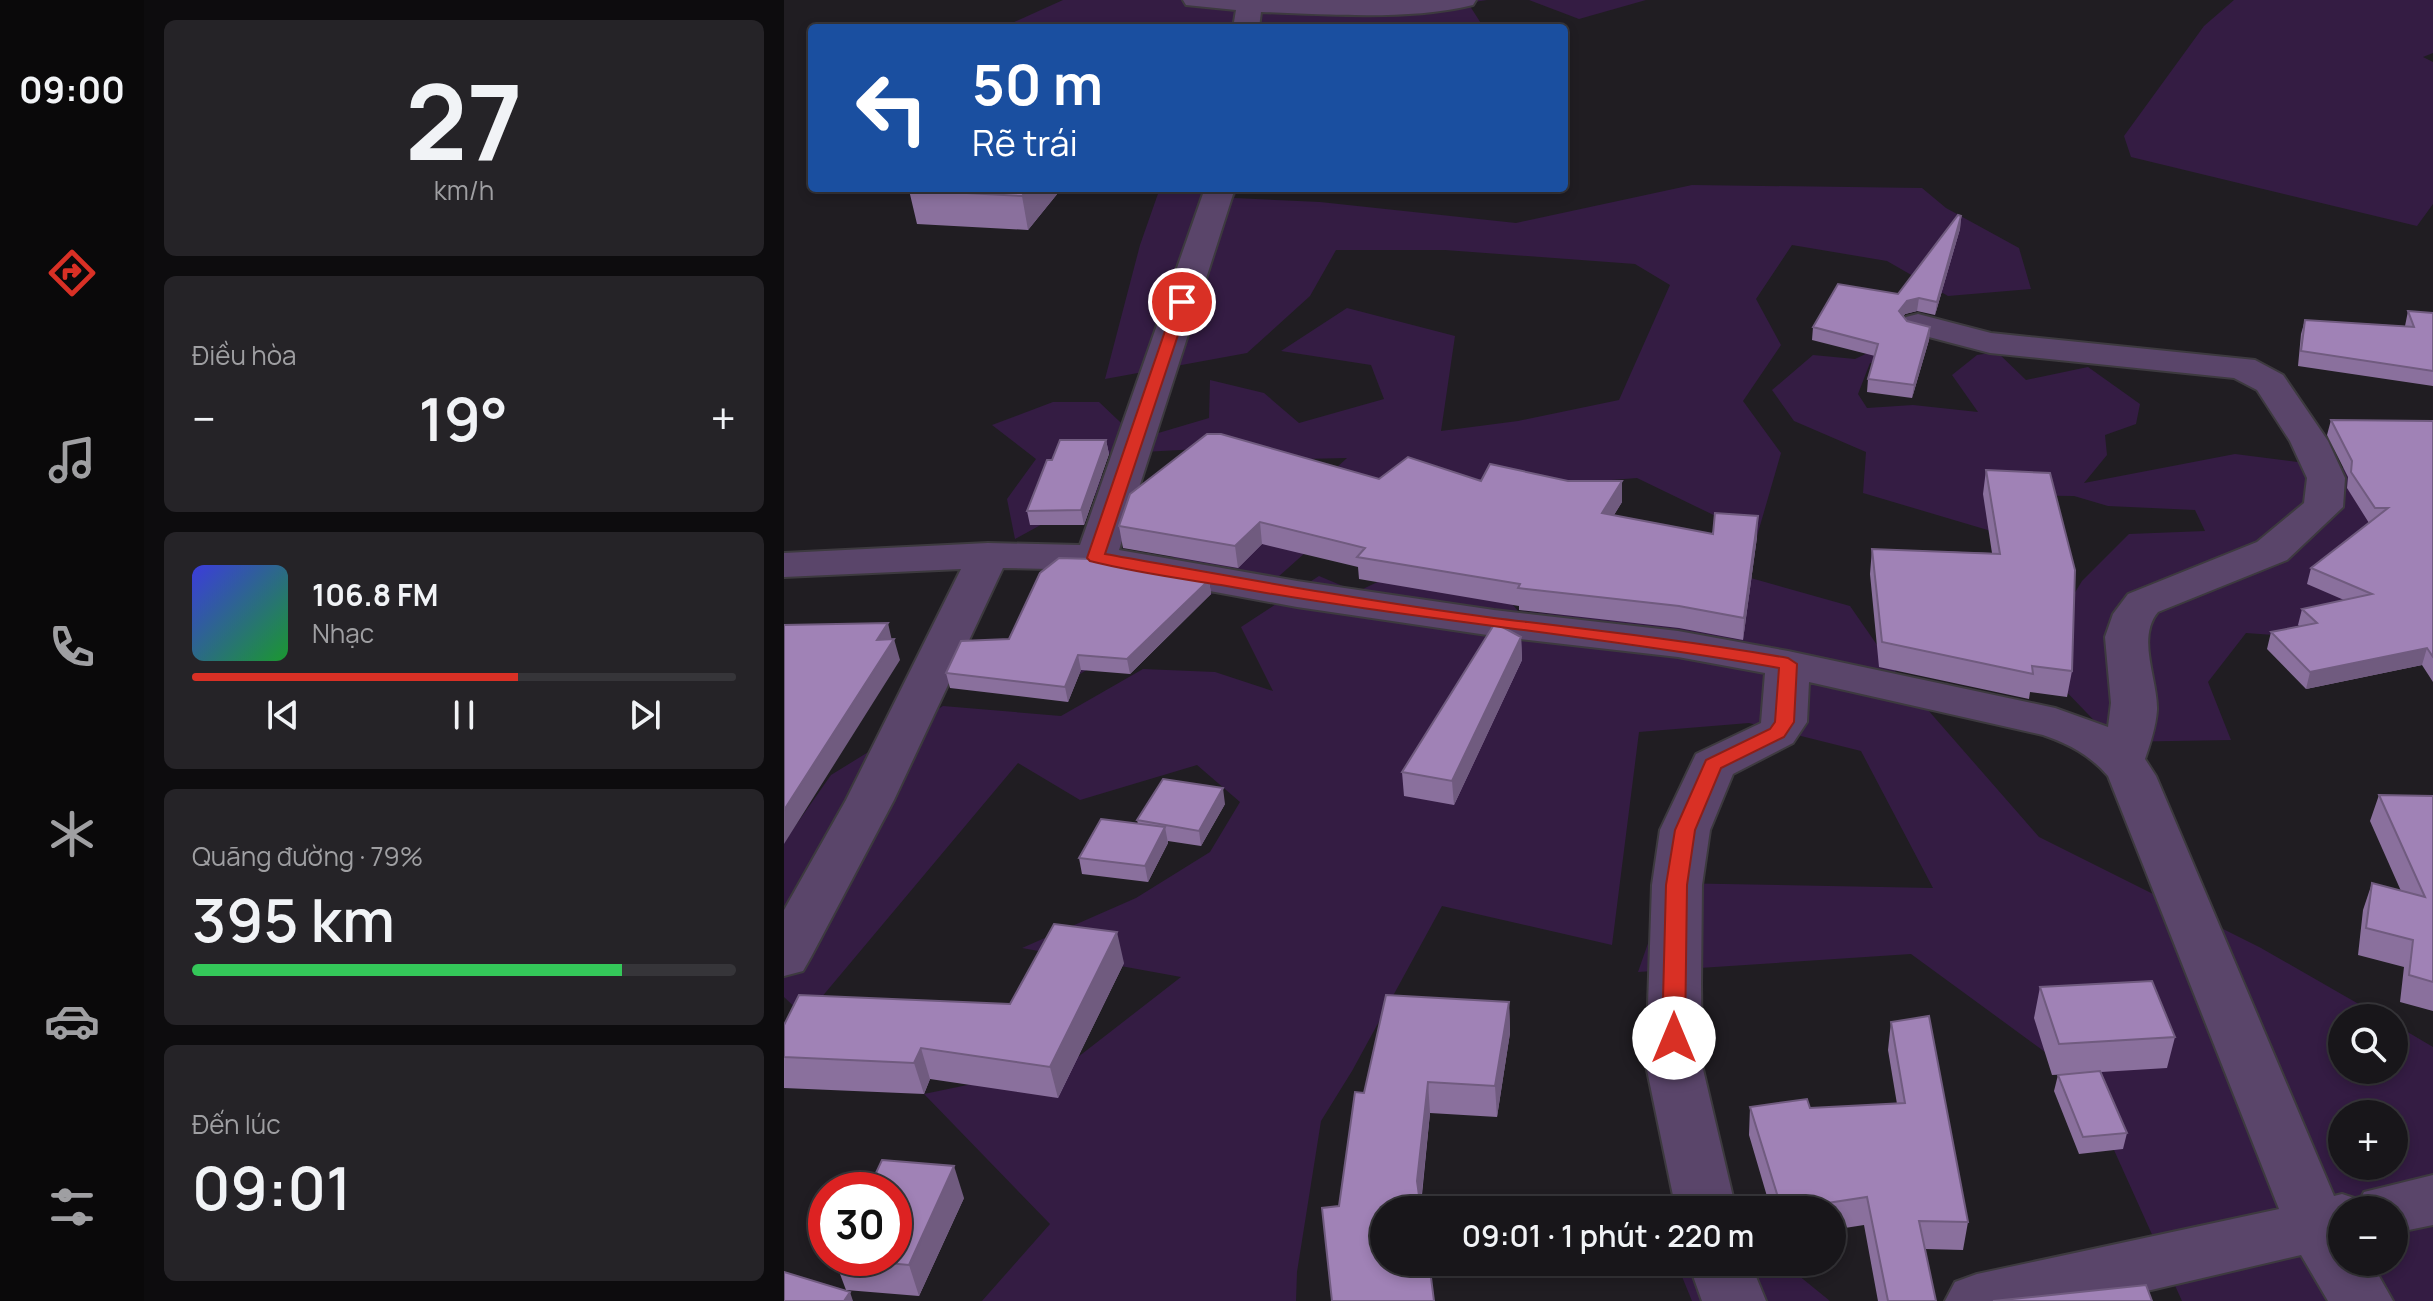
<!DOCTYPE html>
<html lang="vi">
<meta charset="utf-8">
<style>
body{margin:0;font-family:Manrope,sans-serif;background:#252327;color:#f1f3f6;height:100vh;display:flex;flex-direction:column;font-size:30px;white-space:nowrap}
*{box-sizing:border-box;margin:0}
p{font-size:26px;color:#9f9fa2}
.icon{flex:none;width:44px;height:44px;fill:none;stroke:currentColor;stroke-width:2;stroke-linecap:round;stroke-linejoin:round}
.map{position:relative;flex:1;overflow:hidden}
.panel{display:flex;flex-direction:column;gap:20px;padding:20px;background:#0d0c0e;width:640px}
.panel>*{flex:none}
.guide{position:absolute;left:24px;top:24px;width:760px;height:168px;border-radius:8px;box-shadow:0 4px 12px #0003,0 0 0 2px #363539;background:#1a4fa0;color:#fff;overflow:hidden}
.controls{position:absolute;left:1544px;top:1004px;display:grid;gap:16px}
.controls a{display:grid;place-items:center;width:80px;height:80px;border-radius:50%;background:#18161a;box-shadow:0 4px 12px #0003,0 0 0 2px #363539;font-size:40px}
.speed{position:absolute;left:24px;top:1172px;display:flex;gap:16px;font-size:40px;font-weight:700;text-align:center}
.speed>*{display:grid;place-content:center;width:104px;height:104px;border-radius:50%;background:#18161a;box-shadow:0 4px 12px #0003,0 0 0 2px #363539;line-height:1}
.speed .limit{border:12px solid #d22;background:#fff;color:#111}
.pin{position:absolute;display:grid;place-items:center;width:68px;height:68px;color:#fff;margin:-34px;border:4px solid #fff;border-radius:50%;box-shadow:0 2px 8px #0007}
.me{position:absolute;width:88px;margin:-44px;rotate:0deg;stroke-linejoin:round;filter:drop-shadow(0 0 6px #0008)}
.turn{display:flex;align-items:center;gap:28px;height:168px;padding:0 32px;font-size:36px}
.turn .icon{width:104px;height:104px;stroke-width:2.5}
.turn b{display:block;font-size:56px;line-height:68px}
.big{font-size:60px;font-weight:600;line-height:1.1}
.panel .card{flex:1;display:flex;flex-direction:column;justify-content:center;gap:12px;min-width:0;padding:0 28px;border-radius:12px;background:#252327}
.panel .dial{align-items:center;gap:0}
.dial b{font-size:104px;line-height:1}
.song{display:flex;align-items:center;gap:24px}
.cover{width:96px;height:96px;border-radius:12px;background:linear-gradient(135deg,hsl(240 70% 55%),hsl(130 70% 35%))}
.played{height:8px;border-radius:4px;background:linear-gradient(90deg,#d93025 60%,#363539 60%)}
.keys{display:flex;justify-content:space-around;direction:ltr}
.heat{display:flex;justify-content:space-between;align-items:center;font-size:44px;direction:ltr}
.charge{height:12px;border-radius:6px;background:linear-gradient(90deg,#34c759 79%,#363539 0)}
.trip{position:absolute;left:586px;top:1196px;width:476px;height:80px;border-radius:40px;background:#18161a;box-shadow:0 4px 12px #0003,0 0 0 2px #363539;font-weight:600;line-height:80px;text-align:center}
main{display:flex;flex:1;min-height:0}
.tab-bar{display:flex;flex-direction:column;width:144px;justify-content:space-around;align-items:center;background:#0a090a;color:#9f9fa2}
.tab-bar .icon{width:56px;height:56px}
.tab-bar .active{color:#d93025}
.tab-bar b{font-size:36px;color:#f1f3f6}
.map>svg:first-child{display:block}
.green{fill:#341c43;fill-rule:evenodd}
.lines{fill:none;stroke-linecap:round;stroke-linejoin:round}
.minor-casing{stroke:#3d3a3f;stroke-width:4}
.minor{fill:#5a456a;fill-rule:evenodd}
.wall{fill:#8a709d}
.shaded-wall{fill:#705b7f}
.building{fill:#a082b6;stroke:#705b7f;stroke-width:2}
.route{fill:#d93025;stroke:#8d1f18;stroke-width:2}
</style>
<main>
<nav class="tab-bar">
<b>09:00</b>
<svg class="icon active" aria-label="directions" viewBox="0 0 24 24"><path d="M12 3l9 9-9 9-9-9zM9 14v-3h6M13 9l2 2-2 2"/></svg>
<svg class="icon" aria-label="music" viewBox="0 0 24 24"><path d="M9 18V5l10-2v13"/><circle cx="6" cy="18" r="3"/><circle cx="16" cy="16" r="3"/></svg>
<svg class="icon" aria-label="phone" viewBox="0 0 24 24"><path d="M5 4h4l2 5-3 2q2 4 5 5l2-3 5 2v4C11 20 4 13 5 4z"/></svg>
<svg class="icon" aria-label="climate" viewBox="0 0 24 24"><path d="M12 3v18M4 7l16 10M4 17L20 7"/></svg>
<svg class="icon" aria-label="car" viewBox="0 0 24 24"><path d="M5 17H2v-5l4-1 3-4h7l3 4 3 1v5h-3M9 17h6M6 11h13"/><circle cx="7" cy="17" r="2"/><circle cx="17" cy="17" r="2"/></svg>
<svg class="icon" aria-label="filters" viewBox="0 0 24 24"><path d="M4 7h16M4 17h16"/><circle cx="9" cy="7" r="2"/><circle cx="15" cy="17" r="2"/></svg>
</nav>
<section class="panel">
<div class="card dial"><b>27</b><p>km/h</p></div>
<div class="card"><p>Điều hòa</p>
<div class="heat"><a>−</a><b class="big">19°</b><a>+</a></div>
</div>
<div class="card">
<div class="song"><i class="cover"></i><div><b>106.8 FM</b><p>Nhạc</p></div></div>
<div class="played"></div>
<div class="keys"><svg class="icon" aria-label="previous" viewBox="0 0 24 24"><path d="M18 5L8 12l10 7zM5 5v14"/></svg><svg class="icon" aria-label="pause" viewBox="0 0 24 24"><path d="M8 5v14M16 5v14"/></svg><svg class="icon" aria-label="next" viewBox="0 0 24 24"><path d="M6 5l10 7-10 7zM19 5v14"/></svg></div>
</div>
<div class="card"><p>Quãng đường · 79%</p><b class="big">395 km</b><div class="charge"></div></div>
<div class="card"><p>Đến lúc</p><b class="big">09:01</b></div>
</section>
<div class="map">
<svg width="1649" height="1301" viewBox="0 0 1649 1301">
<rect width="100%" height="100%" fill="#201d22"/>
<path class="green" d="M279,0H703L684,3L700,28H217Z
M745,0H862L795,19Z
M1450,0H1649V53L1639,57L1649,62V204L1633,226L1347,157L1340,136L1420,26Z
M908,185L1138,188L1162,208L1235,248L1247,289L1164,296L1103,261L1008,245L972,299L997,345L959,401L997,453L973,536L853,478L739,487L691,560L734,611L864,622L924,566L1066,606L1116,678L1255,837L1477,948L1599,1018H1558V1070H1610V1024L1649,1047V1220H1643L1649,1227V1301H1398L1298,1079L1127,954L854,972L885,883L1149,888L1077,751L965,723L855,732L828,945L658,906L568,1071L537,1121L513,1272L512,1301H198L266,1224L140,1094L285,1064L397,977L238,948L352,898L426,852L456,802L413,765L296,800L234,763L21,1017L0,997V842L47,775L159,706L277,716L359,669L431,672L489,691L457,627L535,576L573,592L648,555L559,519L494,577L428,594L296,674L299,626L377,562L504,512L563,458L471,460L434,448L321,454L315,493L231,539L223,499L252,459L208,425L269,402H315L354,439L425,418L426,380L480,393L515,423L600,399L587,365L497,351L563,308L671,336L657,431L734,421L835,400L886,285L851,264L661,250H552L526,296L463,353L321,379L356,245L376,188H455L450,198L536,202L732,223ZM1558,1114H1610V1166H1558ZM1558,1210H1610V1262H1558Z
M1103,344L1114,359L1086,363L1074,394L1083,408L1129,405L1194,412L1168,375L1193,355L1213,352L1242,380L1304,367L1356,404L1352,424L1321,435L1323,455L1300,483L1451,454L1568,469L1608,501L1543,639L1462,633L1424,682L1447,740L1331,742L1271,680L1254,653L1298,581L1345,534L1421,531L1411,510L1324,506L1290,496L1219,495L1207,531L1079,493L1082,452L1010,421L988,390L1029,355L1071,359Z
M892,1262H998L1046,1301H908Z"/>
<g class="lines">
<defs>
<path id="minor" d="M399,0H692L689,5C624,21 543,14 477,12L475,28H449L452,10L402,5Z
M421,188H451L335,550L513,581L710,610L894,631L1004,651L1271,708L1324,727L1327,703L1321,637L1329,614L1344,594L1473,542L1520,503L1523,478L1506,441L1473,390L1450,378L1206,353L1122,331L1117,324L1122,317L1134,314L1207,333L1471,360L1499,375L1544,441L1561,478L1559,507L1503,560L1374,612C1352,638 1374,680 1373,710C1372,727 1366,744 1361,759L1372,776L1550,1196L1558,1194L1576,1200L1580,1192L1649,1175V1225L1610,1233V1210H1558V1262H1587L1609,1301H1544L1517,1255L1320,1301H1161L1171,1282L1193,1274L1495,1209L1324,776C1306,755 1285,744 1259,735L1025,682L1023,722L1009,743L949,774L926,830L918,885L917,984L918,1065L952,1210H892L862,1065L868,885L876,830L912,754L977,723L981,673L894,657L710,636L513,607L312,570L219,568L110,800L27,957L19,971L0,976V910L62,800L177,569L0,577V553L204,543L296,545Z
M904,1262H966L982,1301H918Z"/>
</defs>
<use href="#minor" class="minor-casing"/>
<use href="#minor" class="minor"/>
</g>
<path class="wall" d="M278,188L244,230L133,224L125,190Z
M1177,216L1176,229L1151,315L1133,311L1121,314L1119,317L1123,321L1146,327L1145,340L1128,398L1083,392L1084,379L1091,356L1028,340L1029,327L1114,294Z
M1624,311L1649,313V386L1514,366L1517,334L1521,320L1621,326Z
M1547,420L1649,421V682L1638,665L1522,689L1483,649L1487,632L1515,626L1514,625L1518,609L1560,600L1523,584L1527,568L1585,523L1563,488L1564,477L1543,435Z
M322,440L325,454L300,525H246L243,511L268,460Z
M1202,470L1288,671L1283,697L1246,692L1245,699L1095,667L1086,574L1088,549L1208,553L1199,494Z
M595,479L838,481V502L830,515L929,534L973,537L959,640L895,628L735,610V606L575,579L574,567L478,544L454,568L339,548L335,526Z
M425,580L427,594L346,674L297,670L284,702L166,688L162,673L225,639Z
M737,637L738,660L670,805L620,796L618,772Z
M1595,795L1649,796V1011L1616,1002L1620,967L1574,955L1579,910L1588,883L1617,891L1586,821Z
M441,804L417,846L384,841V843L364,882L298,874L295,858L354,824L353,820Z
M340,963L274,1098L146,1079L140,1094L0,1088V1025L226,1004Z
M1256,987L1391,1037L1383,1068L1317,1072L1343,1133L1339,1149L1295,1154L1270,1091L1274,1075L1289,1074L1268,1075L1250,1018Z
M725,1002L726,1033L713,1117L646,1113L637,1205L555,1206L580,1093Z
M1107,1022L1184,1222L1179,1250L1141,1249L1152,1301H1094L1080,1225L1048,1230V1210H987L965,1135L966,1107L1026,1108L1113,1104L1104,1050Z
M180,1198L135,1296L62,1290L50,1258Z"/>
<path class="shaded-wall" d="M244,188H278L244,230L238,196Z
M1177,216L1176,229L1151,315L1153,302Z
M1135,298L1133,311L1121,314L1114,324L1115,311L1123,301Z
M1146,327L1145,340L1128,398L1130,385Z
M322,440L325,454L300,525L297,510Z
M838,481V502L818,534V513Z
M974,516L973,537L959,640L960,618Z
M476,522L478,544L454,568L451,546Z
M425,580L427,594L346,674L343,659Z
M104,623L108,641L110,639L116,660L0,844V810L93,640Z
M737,637L738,660L670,805L668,781Z
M1643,648L1638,665L1522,689L1526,672Z
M294,655L297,670L284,702L281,687Z
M439,788L441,804L417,846L415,831Z
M381,827L384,843L364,882L361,866Z
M333,932L340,963L274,1098L266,1067Z
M725,1002L726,1033L713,1117L711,1086Z
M137,1048L146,1079L140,1094L130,1063Z
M644,1082L646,1113L636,1210L633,1181Z
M170,1166L180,1198L135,1296L125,1265Z
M66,1292L69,1301H60Z"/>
<path class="building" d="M128,188H244L238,196L125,190Z
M1174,215L1177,216L1153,302L1135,298L1123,301L1115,311L1123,321L1146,327L1130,385L1084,379L1094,344L1029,327L1054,284L1114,294Z
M1624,311L1649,313V371L1517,351L1521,320L1630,327Z
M1547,420L1649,421V657L1643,648L1526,672L1487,632L1533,623L1518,609L1588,594L1527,568L1604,508H1591L1567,472L1568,461Z
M423,434H437L595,479L624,457L697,481L706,464L784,481H838L818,513L929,534L931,513L974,516L960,618L895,606L734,588L736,584L573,557L581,548L476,522L451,546L335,526L346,494Z
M276,440H322L297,510L243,511L263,460H268Z
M1202,470L1266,473L1291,570L1288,671L1248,666L1249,674L1098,642L1088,549L1216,554Z
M275,558L309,559L425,580L343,659L294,655L281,687L162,673L177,641L225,639L256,573Z
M104,623L93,640L110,639L0,810V625Z
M711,623L737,637L668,781L618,772Z
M379,779L439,788L415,831L353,820Z
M1595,795L1649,796V982L1625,975L1629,940L1582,928L1588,883L1641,897Z
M317,819L381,827L361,866L295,858Z
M270,924L333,932L266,1067L137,1048L130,1063L0,1057V1025L15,995L226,1004Z
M1368,981L1391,1037L1275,1044L1256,987Z
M602,995L725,1002L711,1086L644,1082L633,1181L637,1210H600V1262H645L650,1301H548L538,1208L555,1206L571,1092L580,1093Z
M1145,1016L1184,1222L1135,1221L1152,1301H1104L1083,1197L998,1210L966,1107L1023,1099L1026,1108L1121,1103L1107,1022Z
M1316,1071L1343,1133L1299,1137L1274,1075Z
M98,1160L170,1166L125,1265L49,1258H110V1190H84Z
M0,1272L66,1292L60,1301H0Z
M1362,1285L1368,1301H1209Z"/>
<path class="route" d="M398,298L405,302L321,554C451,577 580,601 710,618C809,630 906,641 1004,658L1013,664L1010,722L1000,737L937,768L911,830L903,885L901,1038L898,1044L890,1047L882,1044L878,1038L882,885L891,830L922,760L986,729L991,722L995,668C810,635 622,619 437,585C393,578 349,572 306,561L303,558L391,302Z"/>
</svg>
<div class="controls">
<a><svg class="icon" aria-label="search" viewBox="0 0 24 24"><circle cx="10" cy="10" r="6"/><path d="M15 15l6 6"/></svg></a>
<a>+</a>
<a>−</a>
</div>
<div class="speed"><div class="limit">30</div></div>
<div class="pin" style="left:398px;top:302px;background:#d93025"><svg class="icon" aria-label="arrive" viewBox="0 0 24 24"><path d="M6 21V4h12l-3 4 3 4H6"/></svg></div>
<svg class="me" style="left:890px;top:1038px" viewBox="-20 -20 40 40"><circle r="19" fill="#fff"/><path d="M0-13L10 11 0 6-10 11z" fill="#d93025"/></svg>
<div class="trip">09:01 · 1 phút · 220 m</div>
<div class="guide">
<div class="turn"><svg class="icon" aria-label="left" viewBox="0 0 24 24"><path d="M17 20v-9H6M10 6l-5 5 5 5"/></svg><div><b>50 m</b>Rẽ trái</div></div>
</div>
</div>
</main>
